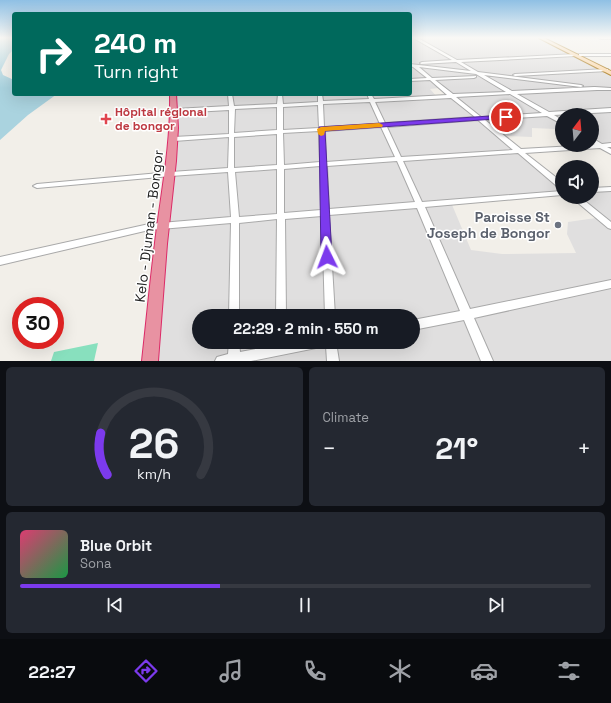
<!DOCTYPE html>
<meta charset="utf-8">
<style>
body{margin:0;font-family:"Space Grotesk",sans-serif;background:#242831;color:#f1f3f6;height:100vh;display:flex;flex-direction:column;font-size:15px;white-space:nowrap}
*{box-sizing:border-box;margin:0}
p{font-size:13px;color:#9ea1a6}
.icon{flex:none;width:22px;height:22px;fill:none;stroke:currentColor;stroke-width:2;stroke-linecap:round;stroke-linejoin:round}
.map{position:relative;height:361px;overflow:hidden}
.details{display:flex;flex-direction:column;gap:6px;padding:6px;background:#0d0f14;flex:1}
.details>*{flex:none}
.top-card{position:absolute;left:12px;top:12px;width:400px;height:84px;border-radius:4px;box-shadow:0 4px 16px #0002;background:#00695c;color:#fff;overflow:hidden}
.needle{width:26px;rotate:16deg}
.tools{position:absolute;left:555px;top:108px;display:grid;gap:8px}
.tools a{display:grid;place-items:center;width:44px;height:44px;border-radius:50%;background:#171b24;box-shadow:0 4px 16px #0002;font-size:20px}
.speed{position:absolute;left:12px;top:297px;display:flex;gap:8px;font-size:20px;font-weight:700;text-align:center}
.speed>*{display:grid;place-content:center;width:52px;height:52px;border-radius:50%;background:#171b24;box-shadow:0 4px 16px #0002;line-height:1}
.speed .limit{border:6px solid #d22;background:#fff;color:#111}
.pin{position:absolute;display:grid;place-items:center;width:34px;height:34px;color:#fff;margin:-17px;border:2px solid #fff;border-radius:50%;box-shadow:0 1px 4px #0007}
.me{position:absolute;width:44px;margin:-22px;rotate:357deg;stroke-linejoin:round;filter:drop-shadow(0 0 3px #0008)}
.turn{display:flex;align-items:center;gap:14px;height:84px;padding:0 16px;font-size:18px}
.turn .icon{width:52px;height:52px;stroke-width:2.5}
.turn b{display:block;font-size:28px;line-height:34px}
.big{font-size:30px;font-weight:800;line-height:1.1}
.details .widget{flex:1;display:flex;flex-direction:column;justify-content:center;gap:6px;min-width:0;padding:0 14px;border-radius:6px;background:#242831}
.details .dial{align-items:center;gap:0}
.dial svg{height:104px;overflow:visible;fill:none;stroke:#363941;stroke-width:7;stroke-linecap:round;text-anchor:middle}
.dial text{fill:#f1f3f6;stroke:none}
.song{display:flex;align-items:center;gap:12px}
.cover{width:48px;height:48px;border-radius:6px;background:linear-gradient(135deg,hsl(340 70% 55%),hsl(140 70% 35%))}
.played{height:4px;border-radius:2px;background:linear-gradient(90deg,#7c3aed 35%,#363941 35%)}
.keys{display:flex;justify-content:space-around;direction:ltr}
.heat{display:flex;justify-content:space-between;align-items:center;font-size:22px;direction:ltr}
.details .tiles{flex:1;display:grid;gap:6px;grid-template-columns:1fr 1fr}
.widget:last-child{grid-column:span 2}
.trip{position:absolute;left:192px;top:309px;width:228px;height:40px;border-radius:20px;background:#171b24;box-shadow:0 4px 16px #0002;font-weight:800;line-height:40px;text-align:center}
.dock{display:flex;height:64px;justify-content:space-around;align-items:center;background:#090b0e;color:#9ea1a6}
.dock .icon{width:28px;height:28px}
.dock .selected{color:#7c3aed}
.dock b{font-size:18px;color:#f1f3f6}
.map>svg:first-child{display:block}
.residential{fill:#e0dfdf;fill-rule:evenodd}
.pitch{fill:#88e0be}
.water{fill:#aad3df}
.lines{fill:none;stroke-linecap:round;stroke-linejoin:round}
.minor-casing{stroke:#a9a9a9;stroke-width:2}
.major-casing{stroke:#a06b00;stroke-width:2}
.highway-casing{stroke:#dc2a67;stroke-width:2}
.minor{fill:#fff;fill-rule:evenodd}
.major{fill:#fcd6a4;fill-rule:evenodd}
.highway{fill:#e892a2;fill-rule:evenodd}
.route{fill:#7c3aed;stroke:#51269a}
.slow{fill:#f59e0b}
.health-dot{fill:#e0444e;stroke:#fff;stroke-width:1.5}
.worship-dot{fill:#6b7280;stroke:#fff;stroke-width:1.5}
.labels{text-anchor:middle;stroke-width:3;stroke-linejoin:round;paint-order:stroke}
.far-health-label{font-size:12px;font-weight:bold;fill:#be3a42;stroke:#fff;text-anchor:start}
.worship-label{font-size:14px;font-weight:bold;fill:#5b616d;stroke:#fff;text-anchor:end}
.street-label{font-size:14px;fill:#222;stroke:#fff}
</style>
<div class="map">
<svg width="611" height="361" viewBox="0 0 611 361">
<rect width="100%" height="100%" fill="#f2efe9"/>
<path class="residential" d="M410,38H540L611,74V151L592,140V115H562V128H555V129L532,128V137L507,136L460,102L410,60Z
M410,64L439,88L430,89L437,97L450,96L562,188V191L450,200L471,250L502,254L576,253L567,234L568,222L596,218L611,230V361H151L177,94H410ZM199,316H413V342H199Z
M611,191V223L578,197H592V193Z"/>
<path class="pitch" d="M98,343L94,361H51L54,352Z"/>
<path class="water" d="M0,38H14V49L9,54L1,70L3,75L14,80V94H57L28,115L0,140Z"/>
<g class="lines">
<defs>
<path id="minor" d="M415,38H418L457,60L576,54L578,55L576,56L461,62L478,72L581,85L583,86L581,87L484,75L512,91L594,87H595L611,88V90H597L517,94L549,112L611,108V112L554,115L562,120V124L547,116L485,120L521,149L592,145L595,144L592,143V138L602,144L611,143V147H607L611,149V154L600,148L525,153L562,182V188H559L518,153L403,161L422,202L562,191V195L425,207L470,309L611,280V288L474,318L493,361H481L464,320L413,330V320L460,311L417,208L329,215L335,316H325L322,216L285,219L286,316H276L277,219L239,223V316H229L231,223L149,230L0,265V257L149,224L231,217L228,172L171,176L37,188L33,186L37,184L171,172L228,168L229,137L174,141L171,139L174,137L229,134V110L175,113L172,111L175,109L229,106L228,94H232L234,106L277,104L278,94H282L283,104L318,102V94H322L323,101L369,99L367,94H371L374,99L447,95L430,80L410,81V79L427,78L413,67L410,66V64L471,71L456,62L421,64L420,63L422,62L452,60L415,39ZM419,67L476,74L506,92L453,94L435,80L474,78L476,77V76L432,78ZM510,94L542,113L481,117L456,97ZM451,98L475,117L385,123L375,102ZM370,102L380,124L324,127L323,104ZM318,105L319,128L283,130V107ZM277,107V130L234,133L235,109ZM478,120L513,150L401,157L387,127ZM381,127L395,157L326,162L325,131ZM319,131L320,162L284,165L283,133ZM277,134V165L234,168V137ZM397,161L415,202L329,209L327,166ZM320,166L321,210L284,213V169ZM277,169V214L239,217L235,172Z
M599,38H611V39H601Z
M579,54H611V56H579Z
M606,69H608V71L515,76L513,75L515,74Z
M611,187V191L592,192V188Z
M571,197H580L611,222V229L608,228Z
M229,342H239L240,352L292,342H336L339,361H327L326,346L251,361H215L217,357L228,354Z"/>
<path id="major" d="M539,38H544L611,71V75Z"/>
<path id="highway" d="M170,94H176L178,128L176,161L167,244L158,361H142C147,316 151,272 157,227C163,183 171,139 170,94Z"/>
</defs>
<use href="#minor" class="minor-casing"/>
<use href="#major" class="major-casing"/>
<use href="#highway" class="highway-casing"/>
<use href="#minor" class="minor"/>
<use href="#major" class="major"/>
<use href="#highway" class="highway"/>
</g>
<linearGradient id="sky" x2="0" y2="1"><stop stop-color="#8fc0e4"/><stop offset="0.43" stop-color="#f9f8f5"/><stop offset="1" stop-color="#f9f8f5" stop-opacity="0"/></linearGradient>
<rect width="611" height="88" fill="url(#sky)"/>
<path class="route" d="M506,115L510,117L509,118L325,131L332,257L331,260H323L321,257L319,127Z"/>
<path class="slow" d="M379,123L383,125L382,127L325,131L324,135L321,136L318,134L317,129L321,127Z"/>
<path class="health-dot" d="M104 113h4v4h4v4h-4v4h-4v-4h-4v-4h4z"/>
<circle class="worship-dot" cx="558" cy="225" r="4"/>
<g class="labels">
<g class="far-health-label">
<text x="115" y="116">Hôpital régional<tspan x="115" dy="14">de bongor</tspan></text>
</g>
<g class="worship-label">
<text x="550" y="222">Paroisse St<tspan x="550" dy="16">Joseph de Bongor</tspan></text>
</g>
<g class="street-label">
<text transform="translate(149 226) rotate(-83)" y="5">Kelo - Djuman - Bongor</text>
</g>
</g>
</svg>
<div class="tools">
<a><svg class="needle" viewBox="-14 -14 28 28"><path d="M0-13l5 13h-10z" fill="#e53935"/><path d="M0 13l5-13h-10z" fill="#9ea1a6"/></svg></a>
<a><svg class="icon" aria-label="sound" viewBox="0 0 24 24"><path d="M4 9h4l5-4v14l-5-4H4zM17 9q2 3 0 6"/></svg></a>
</div>
<div class="speed"><div class="limit">30</div></div>
<div class="pin" style="left:506px;top:117px;background:#d93025"><svg class="icon" aria-label="arrive" viewBox="0 0 24 24"><path d="M6 21V4h12l-3 4 3 4H6"/></svg></div>
<svg class="me" style="left:327px;top:257px" viewBox="-20 -20 40 40"><path d="M0-17L14 15 0 8-14 15z" fill="#7c3aed" stroke="#fff" stroke-width="4"/></svg>
<div class="trip">22:29 · 2 min · 550 m</div>
<div class="top-card">
<div class="turn"><svg class="icon" aria-label="right" viewBox="0 0 24 24"><path d="M7 20v-9h11M14 6l5 5-5 5"/></svg><div><b>240 m</b>Turn right</div></div>
</div>
</div>
<section class="details">
<div class="tiles">
<div class="widget dial"><svg viewBox="0 0 100 80">
<path d="M14 69A42 42 0 1 1 86 69"/>
<path d="M14 69A42 42 0 0 1 9 37" stroke="#7c3aed"/>
<text x="50" y="56" font-size="32" font-weight="700">26</text>
<text x="50" y="72" font-size="11">km/h</text>
</svg></div>
<div class="widget"><p>Climate</p>
<div class="heat"><a>−</a><b class="big">21°</b><a>+</a></div>
</div>
<div class="widget">
<div class="song"><i class="cover"></i><div><b>Blue Orbit</b><p>Sona</p></div></div>
<div class="played"></div>
<div class="keys"><svg class="icon" aria-label="previous" viewBox="0 0 24 24"><path d="M18 5L8 12l10 7zM5 5v14"/></svg><svg class="icon" aria-label="pause" viewBox="0 0 24 24"><path d="M8 5v14M16 5v14"/></svg><svg class="icon" aria-label="next" viewBox="0 0 24 24"><path d="M6 5l10 7-10 7zM19 5v14"/></svg></div>
</div>
</div>
</section>
<nav class="dock">
<b>22:27</b>
<svg class="icon selected" aria-label="directions" viewBox="0 0 24 24"><path d="M12 3l9 9-9 9-9-9zM9 14v-3h6M13 9l2 2-2 2"/></svg>
<svg class="icon" aria-label="music" viewBox="0 0 24 24"><path d="M9 18V5l10-2v13"/><circle cx="6" cy="18" r="3"/><circle cx="16" cy="16" r="3"/></svg>
<svg class="icon" aria-label="phone" viewBox="0 0 24 24"><path d="M5 4h4l2 5-3 2q2 4 5 5l2-3 5 2v4C11 20 4 13 5 4z"/></svg>
<svg class="icon" aria-label="climate" viewBox="0 0 24 24"><path d="M12 3v18M4 7l16 10M4 17L20 7"/></svg>
<svg class="icon" aria-label="car" viewBox="0 0 24 24"><path d="M5 17H2v-5l4-1 3-4h7l3 4 3 1v5h-3M9 17h6M6 11h13"/><circle cx="7" cy="17" r="2"/><circle cx="17" cy="17" r="2"/></svg>
<svg class="icon" aria-label="filters" viewBox="0 0 24 24"><path d="M4 7h16M4 17h16"/><circle cx="9" cy="7" r="2"/><circle cx="15" cy="17" r="2"/></svg>
</nav>
